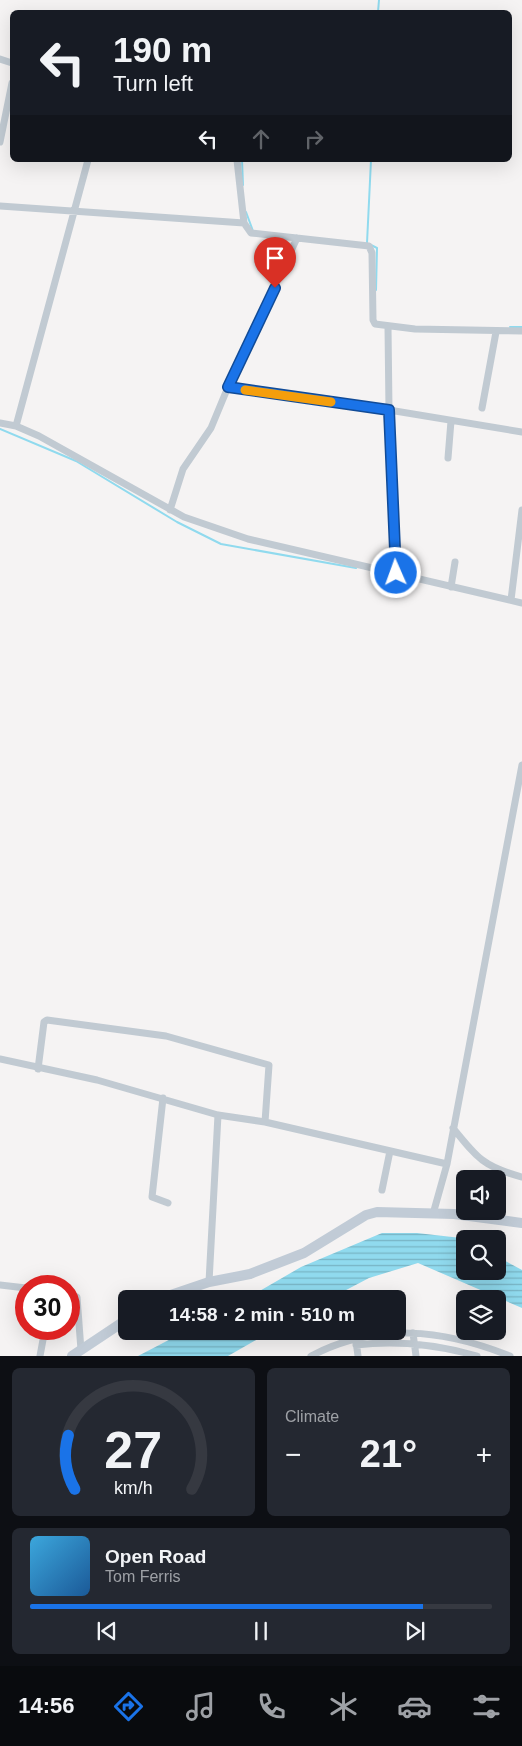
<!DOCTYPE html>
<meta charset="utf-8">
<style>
body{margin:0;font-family:Helvetica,sans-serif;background:#242831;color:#f1f3f6;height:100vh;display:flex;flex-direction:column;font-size:19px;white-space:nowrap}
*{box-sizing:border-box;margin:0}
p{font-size:16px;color:#9ea1a6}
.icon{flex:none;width:28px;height:28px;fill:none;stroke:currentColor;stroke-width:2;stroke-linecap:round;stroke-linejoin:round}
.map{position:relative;height:1356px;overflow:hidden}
.details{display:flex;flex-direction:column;gap:12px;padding:12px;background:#0d0f14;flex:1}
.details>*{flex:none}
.top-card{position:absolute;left:10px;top:10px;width:502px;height:152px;border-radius:8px;box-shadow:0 5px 20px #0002;background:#171b24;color:#f1f3f6;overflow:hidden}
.controls{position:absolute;left:456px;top:1170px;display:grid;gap:10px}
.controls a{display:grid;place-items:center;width:50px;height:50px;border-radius:8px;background:#171b24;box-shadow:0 5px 20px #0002;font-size:25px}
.speed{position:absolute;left:15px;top:1275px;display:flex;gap:10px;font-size:25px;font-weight:700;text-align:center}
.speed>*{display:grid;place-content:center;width:65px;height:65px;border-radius:50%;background:#171b24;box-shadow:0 5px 20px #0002;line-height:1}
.speed .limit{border:8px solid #d22;background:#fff;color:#111}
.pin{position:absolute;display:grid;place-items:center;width:42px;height:42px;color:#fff;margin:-51px -21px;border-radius:50% 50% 50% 0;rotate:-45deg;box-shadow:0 0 5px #0007}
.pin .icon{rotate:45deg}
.me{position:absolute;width:55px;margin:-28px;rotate:358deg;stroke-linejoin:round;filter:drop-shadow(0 0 4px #0008)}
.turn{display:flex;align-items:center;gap:18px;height:105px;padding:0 20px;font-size:22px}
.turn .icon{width:65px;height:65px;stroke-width:2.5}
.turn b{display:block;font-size:35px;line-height:42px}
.lanes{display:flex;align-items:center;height:48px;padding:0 20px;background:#0003;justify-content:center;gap:25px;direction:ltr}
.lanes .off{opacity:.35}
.big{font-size:38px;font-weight:800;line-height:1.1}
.details .card{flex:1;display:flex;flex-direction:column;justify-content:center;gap:8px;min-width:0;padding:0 18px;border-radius:8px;background:#242831}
.details .dial{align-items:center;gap:0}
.dial svg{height:130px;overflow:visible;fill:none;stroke:#363941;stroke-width:7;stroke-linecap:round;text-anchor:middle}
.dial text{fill:#f1f3f6;stroke:none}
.song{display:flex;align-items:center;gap:15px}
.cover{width:60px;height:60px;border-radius:8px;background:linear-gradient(135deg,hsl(200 70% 55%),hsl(210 70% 35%))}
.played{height:5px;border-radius:2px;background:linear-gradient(90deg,#1a73e8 85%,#363941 85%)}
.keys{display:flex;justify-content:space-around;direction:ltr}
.heat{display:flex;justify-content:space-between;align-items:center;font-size:28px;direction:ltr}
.details .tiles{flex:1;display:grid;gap:12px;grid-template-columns:1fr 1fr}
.card:last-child{grid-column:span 2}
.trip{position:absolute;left:118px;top:1290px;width:288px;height:50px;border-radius:8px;background:#171b24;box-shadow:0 5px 20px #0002;font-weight:800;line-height:50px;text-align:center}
.tab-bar{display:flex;height:80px;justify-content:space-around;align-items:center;background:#090b0e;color:#9ea1a6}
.tab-bar .icon{width:35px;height:35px}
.tab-bar .current{color:#1a73e8}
.tab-bar b{font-size:22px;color:#f1f3f6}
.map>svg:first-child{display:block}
.water{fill:url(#water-rules)}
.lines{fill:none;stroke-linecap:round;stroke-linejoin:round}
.stream{stroke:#90daee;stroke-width:2}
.street{stroke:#c1cad2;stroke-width:7}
.secondary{stroke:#c1cbd6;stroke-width:10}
.route-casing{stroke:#114b97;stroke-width:12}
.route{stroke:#1a73e8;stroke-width:9}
.slow{stroke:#f59e0b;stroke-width:9}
</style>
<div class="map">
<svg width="522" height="1356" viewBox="0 0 522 1356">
<defs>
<pattern id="water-rules" width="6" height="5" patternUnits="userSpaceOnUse" patternTransform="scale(1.25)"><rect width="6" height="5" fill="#90daee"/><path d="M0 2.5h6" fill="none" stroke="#78b4c4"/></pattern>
</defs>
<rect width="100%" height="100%" fill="#f5f3f3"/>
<path class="water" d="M382,1233H417L461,1238L465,1240V1271H498V1257L522,1270V1308L418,1263L369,1278L329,1299H246L301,1267Z
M186,1331H272L228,1356H138Z"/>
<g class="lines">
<path class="stream" d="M378,12L379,0
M242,160L243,185
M246,212L253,231
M367,243L371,160
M371,245L377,248L376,290
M510,327H522
M0,429L76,461L177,522L221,544L356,568"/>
<path class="street" d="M0,59L12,63
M0,142L12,83
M237,160L244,223L251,233L369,246L372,253L373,320L375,324L415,329L522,331
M0,206L244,223
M388,327L389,410L396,573
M228,387L389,410L522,432
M482,408L496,332
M0,423L16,426L39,436L184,517L248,539L522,603
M16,426L88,160
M448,458L451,421
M170,510L183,469L211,428L228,387L297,238
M451,587L455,562
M511,600L522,510
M0,1059L97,1080L218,1115L265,1122L447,1164
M38,1069L44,1022L47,1020L166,1036L269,1065L265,1122
M163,1098L152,1197L168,1203
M453,1128C477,1158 484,1167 522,1177
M382,1190L390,1151
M433,1214L447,1164L522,765
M209,1282L218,1115
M0,1285L26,1288
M69,1294L77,1297L81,1350
M413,1333L416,1356
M356,1341L358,1356
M356,1345C396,1340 439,1345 477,1356
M40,1356L45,1329
M311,1356C376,1322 443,1329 510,1356"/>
<path class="secondary" d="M159,1299L209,1282L250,1274L304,1253L366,1215L377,1212L454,1214L522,1223
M72,1356L126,1320"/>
</g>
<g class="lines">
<defs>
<path id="route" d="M275,288L228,387L389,410L396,573"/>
</defs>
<use href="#route" class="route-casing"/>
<use href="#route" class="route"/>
<path class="slow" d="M245,390L331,402"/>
</g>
</svg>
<div class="controls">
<a><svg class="icon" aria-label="sound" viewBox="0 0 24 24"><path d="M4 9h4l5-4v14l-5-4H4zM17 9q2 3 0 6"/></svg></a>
<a><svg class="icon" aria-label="search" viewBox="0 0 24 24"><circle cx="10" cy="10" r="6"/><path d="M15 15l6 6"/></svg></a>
<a><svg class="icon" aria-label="layers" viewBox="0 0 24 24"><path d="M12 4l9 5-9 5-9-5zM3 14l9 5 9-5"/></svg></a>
</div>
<div class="speed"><div class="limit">30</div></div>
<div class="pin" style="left:275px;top:288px;background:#d93025"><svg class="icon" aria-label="arrive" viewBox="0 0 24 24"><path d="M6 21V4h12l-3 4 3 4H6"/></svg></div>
<svg class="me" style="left:396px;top:573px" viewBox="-20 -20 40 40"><circle r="17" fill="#1a73e8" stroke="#fff" stroke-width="3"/><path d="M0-11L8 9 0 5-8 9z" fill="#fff"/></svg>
<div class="trip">14:58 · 2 min · 510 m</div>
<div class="top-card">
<div class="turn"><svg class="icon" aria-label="left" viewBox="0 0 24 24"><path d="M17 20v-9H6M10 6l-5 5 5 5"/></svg><div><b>190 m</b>Turn left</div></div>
<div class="lanes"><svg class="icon" aria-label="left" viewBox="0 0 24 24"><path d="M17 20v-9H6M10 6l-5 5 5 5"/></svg><svg class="icon off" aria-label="ahead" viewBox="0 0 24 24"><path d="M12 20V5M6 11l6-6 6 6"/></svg><svg class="icon off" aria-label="right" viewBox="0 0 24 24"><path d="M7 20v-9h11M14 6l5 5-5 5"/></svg></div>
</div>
</div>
<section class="details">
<div class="tiles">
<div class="card dial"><svg viewBox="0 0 100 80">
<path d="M14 69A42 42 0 1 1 86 69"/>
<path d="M14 69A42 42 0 0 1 10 36" stroke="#1a73e8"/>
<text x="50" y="56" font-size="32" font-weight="700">27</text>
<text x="50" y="72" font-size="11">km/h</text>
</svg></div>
<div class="card"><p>Climate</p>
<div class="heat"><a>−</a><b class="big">21°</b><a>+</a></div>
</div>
<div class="card">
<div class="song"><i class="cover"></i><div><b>Open Road</b><p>Tom Ferris</p></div></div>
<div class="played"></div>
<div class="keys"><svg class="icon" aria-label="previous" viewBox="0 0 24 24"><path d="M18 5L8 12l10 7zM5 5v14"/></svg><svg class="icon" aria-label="pause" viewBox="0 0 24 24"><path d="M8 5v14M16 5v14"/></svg><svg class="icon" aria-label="next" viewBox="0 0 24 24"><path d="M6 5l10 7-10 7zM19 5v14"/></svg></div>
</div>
</div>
</section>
<nav class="tab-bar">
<b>14:56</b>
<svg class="icon current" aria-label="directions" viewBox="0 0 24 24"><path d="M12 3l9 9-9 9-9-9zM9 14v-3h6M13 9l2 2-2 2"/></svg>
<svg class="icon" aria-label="music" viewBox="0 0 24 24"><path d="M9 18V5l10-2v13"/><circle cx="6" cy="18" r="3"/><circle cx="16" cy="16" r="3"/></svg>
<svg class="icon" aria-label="phone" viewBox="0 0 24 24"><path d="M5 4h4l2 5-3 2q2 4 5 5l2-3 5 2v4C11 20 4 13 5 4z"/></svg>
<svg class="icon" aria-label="climate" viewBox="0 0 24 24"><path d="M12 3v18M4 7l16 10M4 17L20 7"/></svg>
<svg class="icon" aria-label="car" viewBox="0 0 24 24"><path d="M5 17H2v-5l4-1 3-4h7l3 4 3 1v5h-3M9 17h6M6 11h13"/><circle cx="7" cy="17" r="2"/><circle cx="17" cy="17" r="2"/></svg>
<svg class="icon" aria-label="filters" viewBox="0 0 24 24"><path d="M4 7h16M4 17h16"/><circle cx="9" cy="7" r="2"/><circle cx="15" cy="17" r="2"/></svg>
</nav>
